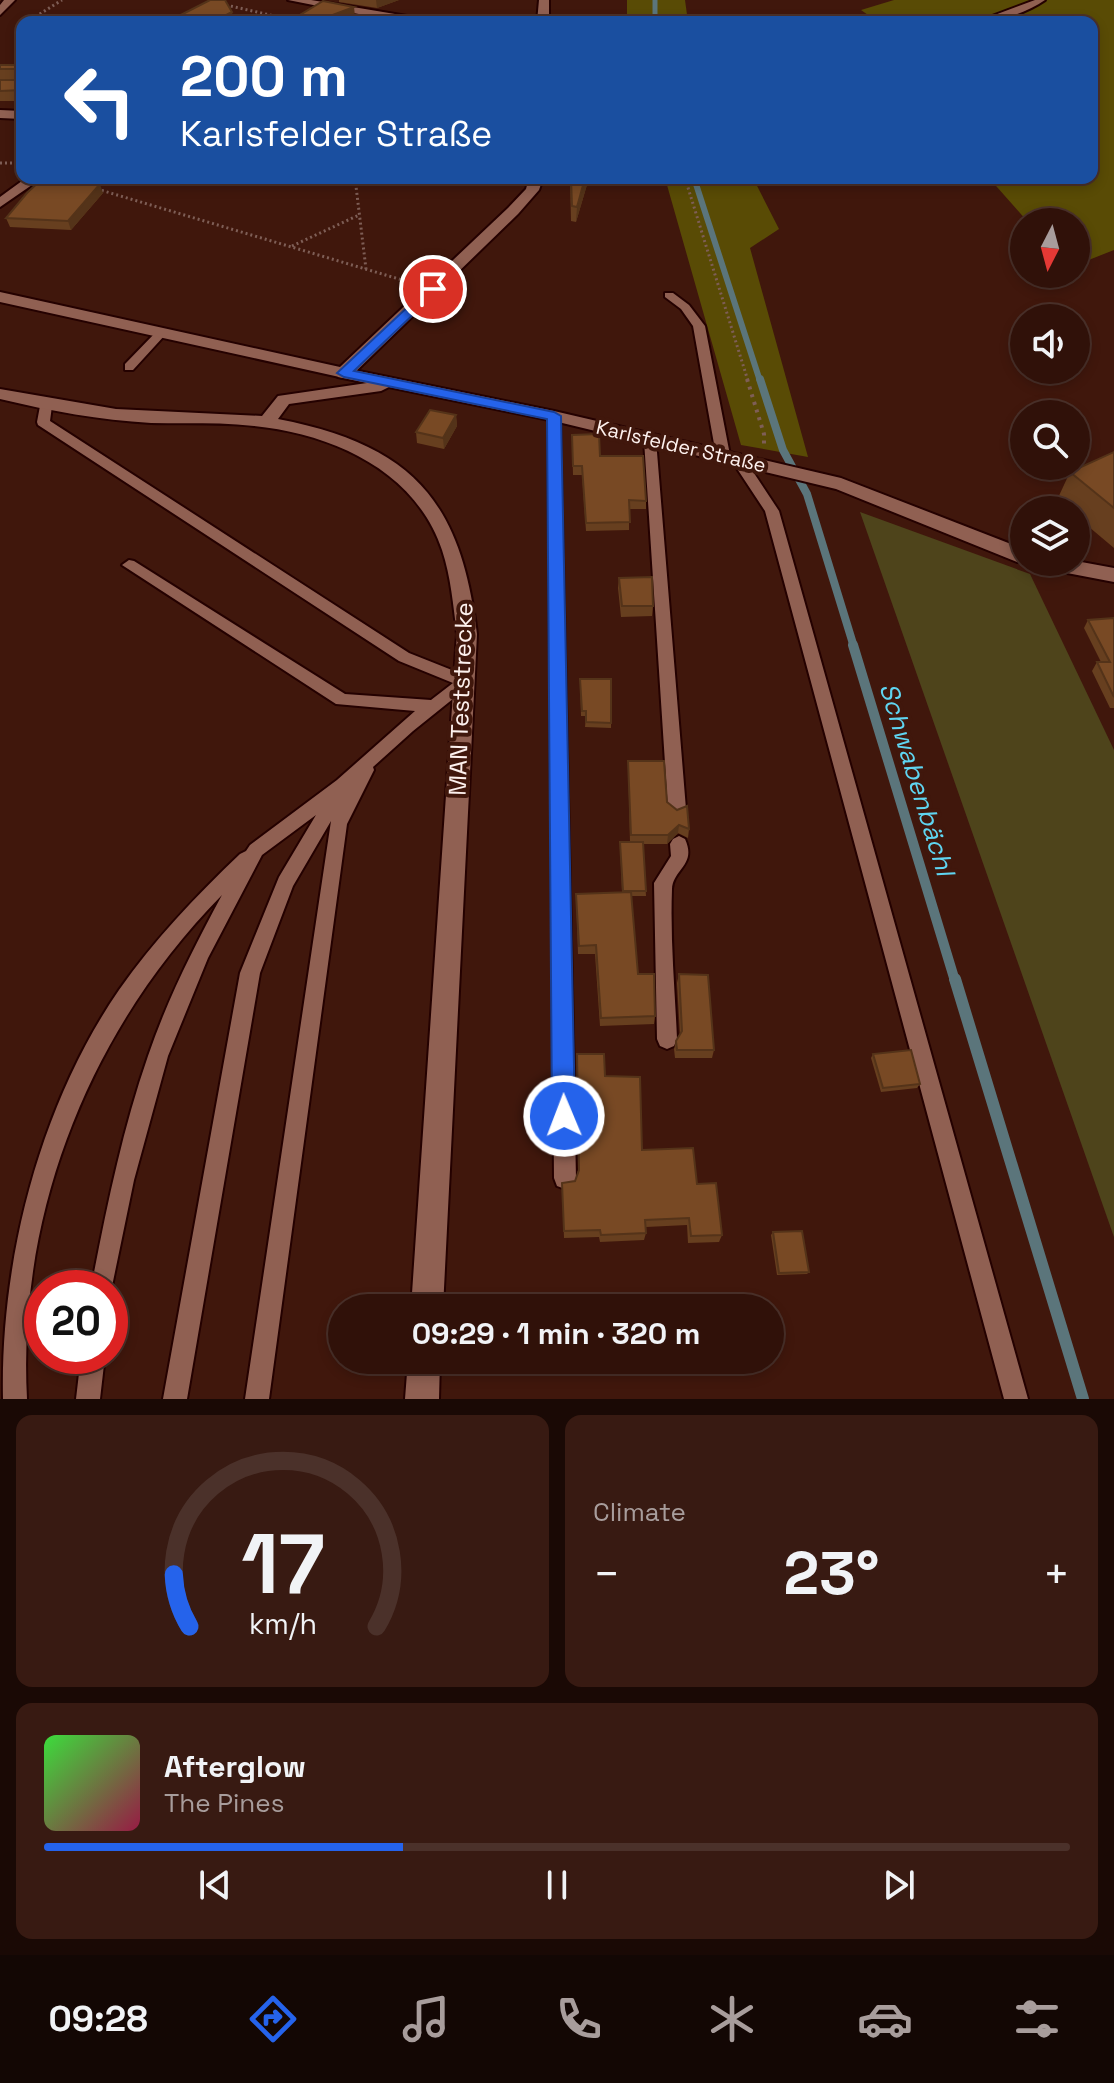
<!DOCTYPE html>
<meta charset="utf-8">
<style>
body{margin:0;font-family:"Space Grotesk",sans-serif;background:#381a12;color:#f1f3f6;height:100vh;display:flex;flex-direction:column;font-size:30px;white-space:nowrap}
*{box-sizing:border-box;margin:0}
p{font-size:26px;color:#a89d9c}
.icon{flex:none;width:44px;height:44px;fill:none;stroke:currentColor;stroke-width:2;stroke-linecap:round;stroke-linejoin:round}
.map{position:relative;height:1399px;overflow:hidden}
.drawer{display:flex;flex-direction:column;gap:16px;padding:16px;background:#1a0905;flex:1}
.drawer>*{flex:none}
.banner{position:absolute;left:16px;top:16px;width:1082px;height:168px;border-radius:16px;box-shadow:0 4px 12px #0003,0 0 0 2px #4b312a;background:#1a4fa0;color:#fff;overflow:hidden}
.needle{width:52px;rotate:186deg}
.fabs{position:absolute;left:1010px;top:208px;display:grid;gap:16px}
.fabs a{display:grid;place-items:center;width:80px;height:80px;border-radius:50%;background:#301109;box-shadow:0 4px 12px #0003,0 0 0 2px #4b312a;font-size:40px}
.speed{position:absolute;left:24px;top:1270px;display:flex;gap:16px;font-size:40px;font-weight:700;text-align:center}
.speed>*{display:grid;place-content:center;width:104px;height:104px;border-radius:50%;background:#301109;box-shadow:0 4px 12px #0003,0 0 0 2px #4b312a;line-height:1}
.speed .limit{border:12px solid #d22;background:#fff;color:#111}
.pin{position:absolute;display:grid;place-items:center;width:68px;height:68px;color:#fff;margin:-34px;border:4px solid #fff;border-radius:50%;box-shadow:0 2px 8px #0007}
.me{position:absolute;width:88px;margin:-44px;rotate:359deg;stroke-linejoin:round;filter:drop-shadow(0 0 6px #0008)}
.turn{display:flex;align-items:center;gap:28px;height:168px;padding:0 32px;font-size:36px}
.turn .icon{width:104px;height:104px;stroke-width:2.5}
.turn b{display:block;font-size:56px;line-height:68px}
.big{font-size:60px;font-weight:600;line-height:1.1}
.drawer .card{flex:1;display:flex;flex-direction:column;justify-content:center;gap:12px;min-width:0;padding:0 28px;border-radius:16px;background:#381a12}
.drawer .dial{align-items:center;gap:0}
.dial svg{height:208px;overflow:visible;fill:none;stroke:#4b312a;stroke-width:7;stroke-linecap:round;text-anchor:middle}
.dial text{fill:#f1f3f6;stroke:none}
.song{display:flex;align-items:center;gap:24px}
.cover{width:96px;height:96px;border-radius:12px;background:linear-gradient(135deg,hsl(120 70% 55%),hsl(340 70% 35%))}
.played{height:8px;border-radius:4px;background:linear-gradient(90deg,#2563eb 35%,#4b312a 35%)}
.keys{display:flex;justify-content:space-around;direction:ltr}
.heat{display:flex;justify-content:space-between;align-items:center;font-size:44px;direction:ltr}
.drawer .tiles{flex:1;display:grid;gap:16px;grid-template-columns:1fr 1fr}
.card:last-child{grid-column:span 2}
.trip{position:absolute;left:328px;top:1294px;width:456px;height:80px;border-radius:40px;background:#301109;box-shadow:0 4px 12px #0003,0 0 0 2px #4b312a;font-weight:600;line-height:80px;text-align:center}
.dock{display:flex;height:128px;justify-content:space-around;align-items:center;background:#130704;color:#a89d9c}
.dock .icon{width:56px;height:56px}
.dock .on{color:#2563eb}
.dock b{font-size:36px;color:#f1f3f6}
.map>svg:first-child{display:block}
.green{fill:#4e441b}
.forest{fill:#594b05}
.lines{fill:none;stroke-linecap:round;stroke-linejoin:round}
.stream-far4{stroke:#5b757b;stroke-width:5}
.stream-far3{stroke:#5b757b;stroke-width:6}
.stream-far2{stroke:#5b757b;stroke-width:8}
.stream-far1{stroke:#5b757b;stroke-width:10}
.stream{stroke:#5b757b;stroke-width:12}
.service-casing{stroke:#240100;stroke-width:4}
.minor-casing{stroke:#240100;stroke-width:4}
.tertiary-casing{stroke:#240100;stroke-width:4}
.path-far1{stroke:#7e5e56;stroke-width:3;stroke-dasharray:2 3;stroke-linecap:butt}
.path{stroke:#7e5e56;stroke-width:4;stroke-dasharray:3 5;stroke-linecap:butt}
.service{fill:#906052;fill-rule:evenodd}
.minor{fill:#906052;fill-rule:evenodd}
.tertiary{fill:#906052;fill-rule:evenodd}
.wall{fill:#673f1f}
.shaded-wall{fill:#543319}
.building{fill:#784924;stroke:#543319;stroke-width:2}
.route{fill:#2563eb;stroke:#184099;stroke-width:2}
.labels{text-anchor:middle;stroke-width:8;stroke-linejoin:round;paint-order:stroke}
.far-street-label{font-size:20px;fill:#fdf1ee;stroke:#40170c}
.street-label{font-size:24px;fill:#fdf1ee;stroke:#40170c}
.water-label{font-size:26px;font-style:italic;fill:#5fd5f1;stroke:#40170c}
</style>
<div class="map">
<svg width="1114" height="1399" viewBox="0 0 1114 1399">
<rect width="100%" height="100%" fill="#40170c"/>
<path class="green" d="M860,512L1030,574L1114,750V1237Z"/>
<path class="forest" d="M627,0H685L688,22H627Z
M894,0H1114V250L1076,265V222H1028L989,178H1092V22H878L861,10Z
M665,178H753L779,229L750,248L808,457L741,445Z"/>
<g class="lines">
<path class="stream-far4" d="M655,0V22"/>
<path class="stream-far3" d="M694,178L760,381"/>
<path class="stream-far2" d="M760,379L783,450L807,494L854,647"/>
<path class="stream-far1" d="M853,645L955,981"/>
<path class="stream" d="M955,979L1083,1399"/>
<defs>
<path id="service" d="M1035,0H1045C1026,13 999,22 976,22Z
M665,293H673L689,305L705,326L730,455L728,458L723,459L716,455L693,326L681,309L665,297Z
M161,329L165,331V335L133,370H125V364L157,331Z
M46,402L52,406L50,421L409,653L472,678L474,682L413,731L373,767L374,770L347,824L269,1399H245L331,821L293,886L260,973L187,1399H163L240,973L279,877L316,815L262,855L208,958L168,1056L134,1180L110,1296V1288H91C106,1210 122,1131 148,1056C167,1000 194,947 222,895C91,1028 17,1211 27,1399H3C0,1260 40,1105 119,990C154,940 196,896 240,854L246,851L250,845L337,780L415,711L336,704L122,565L129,560L134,561L345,694L431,700L453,683L399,661L38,425L37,422L40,406Z
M554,412L560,416L576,1178L573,1186L565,1189L557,1186L554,1178L548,416Z
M650,436L656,440L686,809L683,814L677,816L671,814L668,809L644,440Z
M737,454L742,455L779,511L1028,1399H1004L765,511L730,458Z
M679,836L685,839C697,865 673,869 672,889C670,939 675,990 677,1039L674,1046L667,1049L660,1046L657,1039L654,883L671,856L670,844L673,839Z
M81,1356H105L100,1399H76Z"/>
<path id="minor" d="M4,0H15L0,15V5Z
M288,0H311L443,22L394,21Z
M0,110L22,111V119L0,118Z
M26,178H42L0,207V197Z
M344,368L554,411L841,478L1024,549V562H1030H1017L836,489L554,421L389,387L381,391L289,404L278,419C412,445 461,500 477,634L443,1308H411L457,634C453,605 451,577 442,550C415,470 332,434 254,426C220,422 185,424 151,423C100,420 50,411 0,399V389L116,409L262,416L278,396L367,383L338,377L336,373Z
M1076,561L1114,568V582L1046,569L1036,562Z
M408,1360H440L439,1399H405Z"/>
<path id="tertiary" d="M539,0H549V22H537Z
M529,178H543L539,190L518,214L350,377L344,378L0,302V292L340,367L508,208L526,189Z"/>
</defs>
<use href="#service" class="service-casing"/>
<use href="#minor" class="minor-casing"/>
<use href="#tertiary" class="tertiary-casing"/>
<path class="path-far1" d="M226,5L301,22
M27,22L62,0
M161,22L180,16
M0,163H22
M355,178L366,269
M685,178L748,381
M97,189L409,282
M292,246L359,215"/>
<path class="path" d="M747,379L764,434V447"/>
<use href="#service" class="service"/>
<use href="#minor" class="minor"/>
<use href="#tertiary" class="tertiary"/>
</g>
<path class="wall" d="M339,0H399L377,8L339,2Z
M0,65H22V101H0V80H18L0,79Z
M43,178H85L82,182L103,193L71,230L10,227L6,218Z
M570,178H589L576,222L571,221Z
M456,415L457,426L444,449L417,443L416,432Z
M572,435L600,456L646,501V509H629V530L586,531L582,475H573Z
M1114,452V548L1076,516V510H1069L1057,500L1070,472Z
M619,578L653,606L652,616L621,617L618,588Z
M1114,618V708H1110L1092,671L1097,662H1101L1084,628L1088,620Z
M580,679H611V728L585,727L586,716H581Z
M628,761L667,802L689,829L688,838L678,833L667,844H643L646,896H631L638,974L655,1016L654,1024L600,1026L595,954H578L576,894L622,893L620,842H630Z
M679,974L714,1050L712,1058H675L674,1049L676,1041L680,1035L677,983Z
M873,1054L920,1084L917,1088L881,1092L871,1058Z
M605,1076L642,1150L697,1184L722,1235L719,1242L688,1243L687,1225L646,1227V1233L644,1240L600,1242L599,1237L564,1238L562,1183L575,1181Z
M773,1232L809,1272L807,1274L777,1275L771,1235Z"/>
<path class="shaded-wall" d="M376,0H399L377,8Z
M354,7L355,16L340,22H314Z
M232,12L234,21L232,22H213Z
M76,178H85L77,190L74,181Z
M585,178H589L576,222L577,207Z
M100,184L103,193L71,230L68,221Z
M456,415L457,426L444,449L443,438Z
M679,825L678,833L667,844L668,835Z"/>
<path class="building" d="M210,0H225L232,12L213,22H167Z
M323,1L354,7L314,22H303L300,15Z
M0,65H22V90L0,91V80H18L20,69H0Z
M43,178H76L74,181L100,184L68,221L6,218L27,193Z
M571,178H585L577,207L572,206Z
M430,410L456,415L443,438L416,432Z
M599,434L600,456H643L646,501L629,500L630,522L586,523L582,466H573L572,435Z
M1114,452V508L1070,472Z
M652,577L653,606H622L619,578Z
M1114,618V697L1097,662H1110L1088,620Z
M580,679H611V723L586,722V711H582Z
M628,761H664L667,802L677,810L687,806L689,829L679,825L668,835H631Z
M620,842H643L646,891H623Z
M631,892L638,974H654L655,1016L601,1018L596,945L579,946L576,894Z
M679,974L708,975L714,1050H677L676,1041L682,1031Z
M911,1050L920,1084L883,1088L873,1054Z
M577,1054H604L605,1076L640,1077L642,1150L693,1148L697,1184L716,1183L722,1235L691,1236L689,1218L645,1220L646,1233L601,1235L600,1230L564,1231L562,1183L575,1181L579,1170Z
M802,1231L809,1272L779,1273L773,1232Z"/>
<path class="route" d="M429,287L440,289L354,371L554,412L561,416L575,1116L572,1124L564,1128L555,1124L552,1116L547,419L344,377L337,373Z"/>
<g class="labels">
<g class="far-street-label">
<text transform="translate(681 446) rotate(13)" y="7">Karlsfelder Straße</text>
</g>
<g class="street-label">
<text transform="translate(461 699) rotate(-88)" y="8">MAN Teststrecke</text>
</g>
<g class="water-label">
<text transform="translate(917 779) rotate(73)" y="9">Schwabenbächl</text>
</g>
</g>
</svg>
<div class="fabs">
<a><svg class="needle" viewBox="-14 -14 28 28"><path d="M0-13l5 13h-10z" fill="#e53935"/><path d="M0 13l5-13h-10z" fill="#a89d9c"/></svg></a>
<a><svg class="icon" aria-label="sound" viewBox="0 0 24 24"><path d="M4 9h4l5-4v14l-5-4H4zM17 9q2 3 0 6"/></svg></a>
<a><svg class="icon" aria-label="search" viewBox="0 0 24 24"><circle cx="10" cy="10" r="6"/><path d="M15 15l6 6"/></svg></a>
<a><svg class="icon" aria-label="layers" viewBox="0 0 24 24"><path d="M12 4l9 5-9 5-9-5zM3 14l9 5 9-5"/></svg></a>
</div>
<div class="speed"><div class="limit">20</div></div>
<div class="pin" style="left:433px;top:289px;background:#d93025"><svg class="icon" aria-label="arrive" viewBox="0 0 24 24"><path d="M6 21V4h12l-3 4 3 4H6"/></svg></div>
<svg class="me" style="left:564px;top:1116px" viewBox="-20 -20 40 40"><circle r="17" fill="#2563eb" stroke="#fff" stroke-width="3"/><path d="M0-11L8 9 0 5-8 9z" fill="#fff"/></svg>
<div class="trip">09:29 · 1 min · 320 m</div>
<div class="banner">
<div class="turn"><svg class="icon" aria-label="left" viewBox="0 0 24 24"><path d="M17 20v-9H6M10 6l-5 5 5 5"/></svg><div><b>200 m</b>Karlsfelder Straße</div></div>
</div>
</div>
<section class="drawer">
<div class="tiles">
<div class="card dial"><svg viewBox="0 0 100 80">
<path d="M14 69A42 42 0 1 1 86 69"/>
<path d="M14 69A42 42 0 0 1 8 49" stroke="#2563eb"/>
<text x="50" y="56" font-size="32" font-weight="700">17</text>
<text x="50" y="72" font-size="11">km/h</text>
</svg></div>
<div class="card"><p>Climate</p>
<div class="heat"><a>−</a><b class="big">23°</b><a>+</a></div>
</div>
<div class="card">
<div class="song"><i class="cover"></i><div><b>Afterglow</b><p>The Pines</p></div></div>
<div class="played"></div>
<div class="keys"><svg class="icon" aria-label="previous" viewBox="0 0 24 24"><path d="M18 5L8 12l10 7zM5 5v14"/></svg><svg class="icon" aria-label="pause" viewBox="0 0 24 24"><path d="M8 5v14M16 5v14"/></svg><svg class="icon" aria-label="next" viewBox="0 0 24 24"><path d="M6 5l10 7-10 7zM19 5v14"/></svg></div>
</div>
</div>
</section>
<nav class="dock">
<b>09:28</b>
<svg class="icon on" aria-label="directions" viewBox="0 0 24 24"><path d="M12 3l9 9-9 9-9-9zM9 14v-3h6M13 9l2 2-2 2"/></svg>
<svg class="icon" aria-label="music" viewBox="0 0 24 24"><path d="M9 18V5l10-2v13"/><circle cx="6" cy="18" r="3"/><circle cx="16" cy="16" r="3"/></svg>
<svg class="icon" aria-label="phone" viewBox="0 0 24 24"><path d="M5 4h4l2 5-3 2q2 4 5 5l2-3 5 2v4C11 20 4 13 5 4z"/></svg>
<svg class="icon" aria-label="climate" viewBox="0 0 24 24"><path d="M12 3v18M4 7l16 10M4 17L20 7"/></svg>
<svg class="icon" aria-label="car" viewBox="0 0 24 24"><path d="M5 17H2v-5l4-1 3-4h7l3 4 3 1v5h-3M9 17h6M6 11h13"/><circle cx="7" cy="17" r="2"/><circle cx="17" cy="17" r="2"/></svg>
<svg class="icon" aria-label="filters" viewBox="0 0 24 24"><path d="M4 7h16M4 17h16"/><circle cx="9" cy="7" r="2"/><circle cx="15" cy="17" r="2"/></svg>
</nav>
